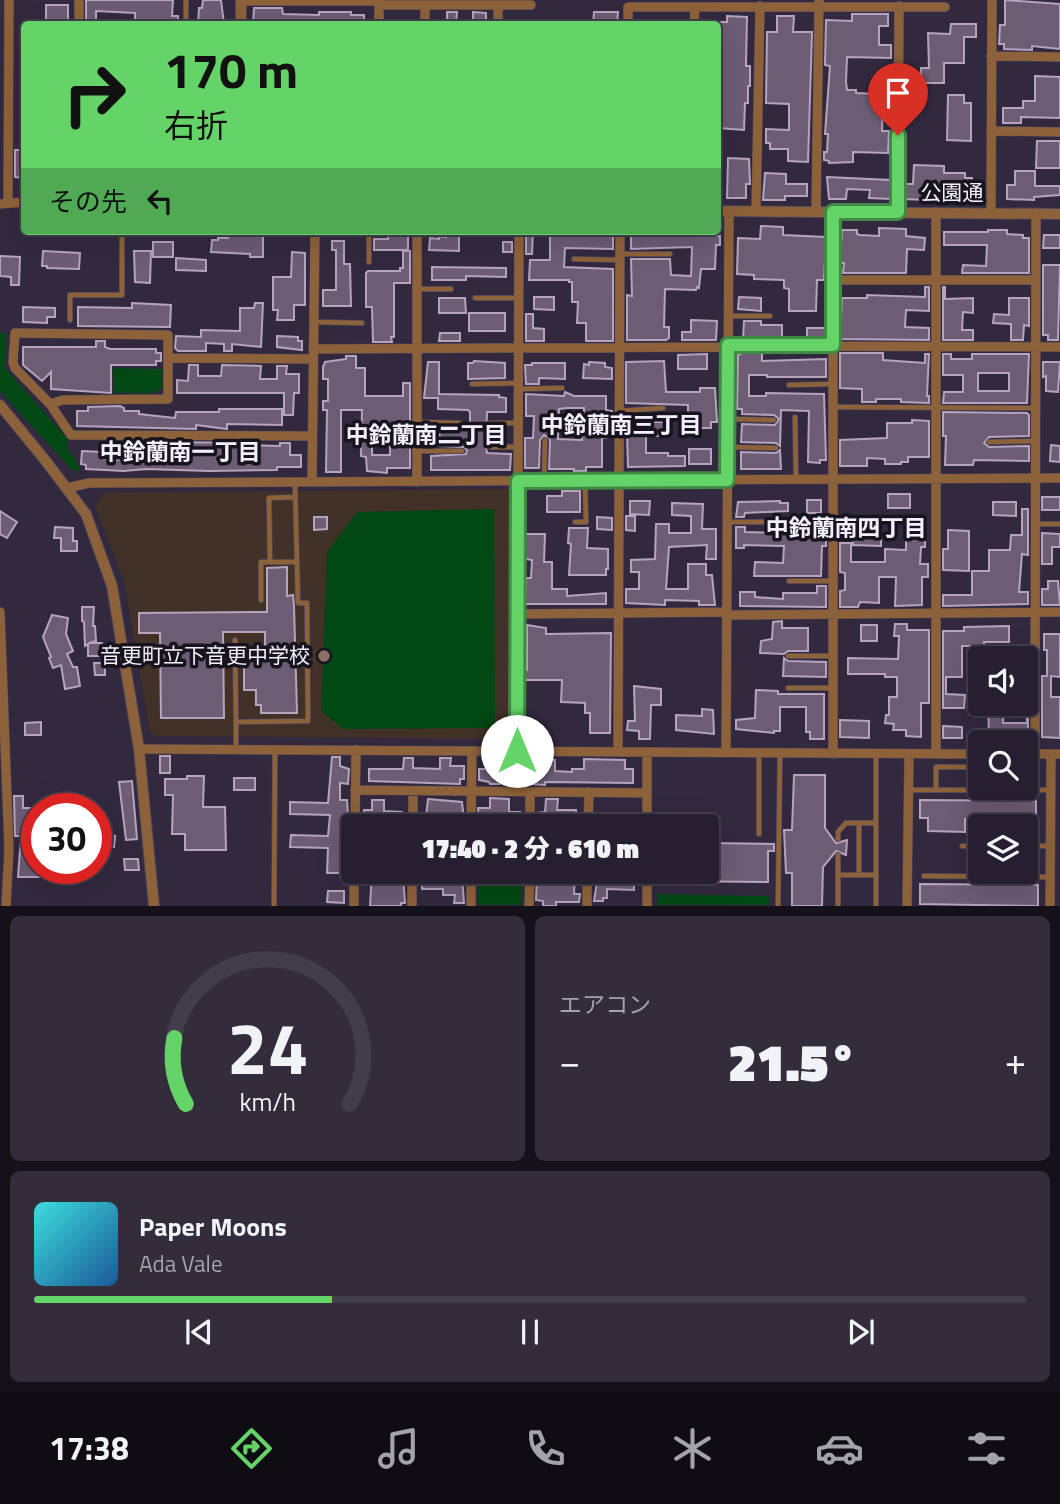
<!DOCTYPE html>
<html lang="ja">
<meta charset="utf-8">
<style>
body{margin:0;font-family:"Titillium Web","Noto Sans JP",sans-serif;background:#322c3b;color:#f1f3f6;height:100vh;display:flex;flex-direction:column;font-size:26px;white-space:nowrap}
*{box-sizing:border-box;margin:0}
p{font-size:23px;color:#a4a2aa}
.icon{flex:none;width:38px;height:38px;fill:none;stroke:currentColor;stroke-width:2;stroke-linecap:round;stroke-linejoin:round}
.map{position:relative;height:906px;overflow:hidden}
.side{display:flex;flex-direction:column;gap:10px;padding:10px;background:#15111a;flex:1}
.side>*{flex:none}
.banner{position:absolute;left:21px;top:21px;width:700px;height:214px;border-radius:7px;box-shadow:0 7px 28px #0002,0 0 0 2px #423d4b;background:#64d468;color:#111;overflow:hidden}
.controls{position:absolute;left:968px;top:646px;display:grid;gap:14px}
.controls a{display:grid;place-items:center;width:70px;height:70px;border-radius:7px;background:#261f2f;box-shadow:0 7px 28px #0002,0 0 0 2px #423d4b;font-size:35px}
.speed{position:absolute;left:21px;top:793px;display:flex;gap:14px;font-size:35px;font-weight:700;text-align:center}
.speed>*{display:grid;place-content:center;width:91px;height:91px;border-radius:50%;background:#261f2f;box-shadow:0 7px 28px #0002,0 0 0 2px #423d4b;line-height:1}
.speed .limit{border:10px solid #d22;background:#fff;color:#111}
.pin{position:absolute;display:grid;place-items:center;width:60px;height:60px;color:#fff;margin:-72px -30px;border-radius:50% 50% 50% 0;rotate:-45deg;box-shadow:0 0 7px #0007}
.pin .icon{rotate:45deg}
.me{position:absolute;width:77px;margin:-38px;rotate:0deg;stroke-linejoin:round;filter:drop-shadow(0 0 5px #0008)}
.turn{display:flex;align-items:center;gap:24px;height:147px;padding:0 28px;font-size:32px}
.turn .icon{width:91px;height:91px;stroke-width:2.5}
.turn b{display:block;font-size:49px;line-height:60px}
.then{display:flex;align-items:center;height:66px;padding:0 28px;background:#0003;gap:14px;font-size:26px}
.big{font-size:52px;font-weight:800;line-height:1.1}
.side .card{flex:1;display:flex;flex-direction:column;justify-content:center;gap:10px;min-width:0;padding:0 24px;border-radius:10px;background:#322c3b}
.side .dial{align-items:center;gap:0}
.dial svg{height:182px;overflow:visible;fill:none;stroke:#423d4b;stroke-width:7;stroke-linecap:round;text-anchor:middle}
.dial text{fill:#f1f3f6;stroke:none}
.song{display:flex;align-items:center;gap:21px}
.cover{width:84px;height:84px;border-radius:10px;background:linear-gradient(135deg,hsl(180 70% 55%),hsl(210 70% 35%))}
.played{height:7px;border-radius:4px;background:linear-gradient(90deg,#64d468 30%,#423d4b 30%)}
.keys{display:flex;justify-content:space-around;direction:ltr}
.heat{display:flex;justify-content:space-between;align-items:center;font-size:38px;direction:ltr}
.side .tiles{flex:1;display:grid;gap:10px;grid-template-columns:1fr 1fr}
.card:last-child{grid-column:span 2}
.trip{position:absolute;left:341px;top:814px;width:378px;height:70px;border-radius:7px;background:#261f2f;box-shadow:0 7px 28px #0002,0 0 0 2px #423d4b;font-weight:800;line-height:70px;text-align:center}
.tab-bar{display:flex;height:112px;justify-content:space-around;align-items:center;background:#0f0c13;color:#a4a2aa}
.tab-bar .icon{width:49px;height:49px}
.tab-bar .active{color:#64d468}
.tab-bar b{font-size:32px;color:#f1f3f6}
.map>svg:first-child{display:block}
.education{fill:#423127}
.green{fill:#014814}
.building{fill:#6c5c74;stroke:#b6a4bf;stroke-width:2;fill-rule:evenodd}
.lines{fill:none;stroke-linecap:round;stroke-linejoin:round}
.service-casing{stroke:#4d455a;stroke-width:6}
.minor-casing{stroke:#4d455a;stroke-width:10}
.tertiary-casing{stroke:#4d455a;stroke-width:12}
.service{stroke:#8d623a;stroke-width:4.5}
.minor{stroke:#8d623a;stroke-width:9}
.tertiary{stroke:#8d623a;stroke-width:10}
.route-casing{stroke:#418a44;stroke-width:18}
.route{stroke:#64d468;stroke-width:12}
.education-dot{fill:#8d6e63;stroke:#18141e;stroke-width:2.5}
.labels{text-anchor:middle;stroke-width:7;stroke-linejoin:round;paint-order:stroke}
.street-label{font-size:21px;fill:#f4effe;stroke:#18141e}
.poi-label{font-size:21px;fill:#f4effe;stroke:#18141e;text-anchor:end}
.neighbourhood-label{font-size:23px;font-weight:bold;fill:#f4effe;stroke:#18141e}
</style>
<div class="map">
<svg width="1060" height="906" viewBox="0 0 1060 906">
<rect width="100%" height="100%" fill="#32293f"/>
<path class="education" d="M512,489L511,739L156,736L150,731L124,580L95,506L104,493Z"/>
<path class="green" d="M0,333H6L5,368L68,439L67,448L76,460L80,471L72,470L0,391Z
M113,368L162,369V388L155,393H114Z
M494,509L495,728L343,729L321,711L327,552L357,512Z
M478,878H522V905H478Z
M658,894L769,896V905H657Z"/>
<path class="building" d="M86,0H173L172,16H178V24H135V13L96,11V23H86Z
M203,0H221L224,24H198L199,8H202Z
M1005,0L1060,4V49L1032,46V50L1004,49V44H999L1000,25H1005Z
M46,5H68V22H46Z
M254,8H282L283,14L319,15V12H351V15H364V24H253Z
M447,12H457L456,24H447Z
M473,12L486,13V24H473Z
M594,12H618L617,24H593Z
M852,14H888V26H879V45H891V58L847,57L846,82L847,90H856V93L879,94V84H888L890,106H883L882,131H889L888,153L853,152V162L829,163V161L824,160V152H827L828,134H825L830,66L825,65L826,20L852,21Z
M727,16L747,17L746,66H750V86H748V103H745L744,130L718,128V24L719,22H727Z
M777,16H794L793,32H812L808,162L788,161V149H770V143H766V129L789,130V104L766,103L767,32H777Z
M951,24H976V37H964V63H944V83H921V68H929L928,33L950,34Z
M1035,76L1060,77V118L1021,117V123H1003V108H1023V101H1035Z
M948,95H964V103H971V141L947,140Z
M1037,141H1060V168H1036Z
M15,150H24V178L15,177Z
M728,158L749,159L750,184H746V198H727Z
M914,165L944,166V173H965V178H972L971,201L947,200V187L924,186V200L905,199V184H913Z
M1015,171H1035V186H1060V195L1034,197V200L1007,199V185H1015Z
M765,173L786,174V184H807V196H785V200H763Z
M827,177L890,180L891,199L869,198L870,190L847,189L846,199H829Z
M761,226L783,227V235L826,237L824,280H817L816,311H789V289L784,288V280L754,279V275L737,274L738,238L760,239Z
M879,228L906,229V236L925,238L924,250L907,249L906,273H843L844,263H840L842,230H857V234L860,235L879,236Z
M988,230H1007V234L1023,235V238H1029V273H962L963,265L986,266L987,245H944V232H988Z
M388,231H408V250H374V239H388Z
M526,231H533L532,254H526Z
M550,231H560V234H613V249L565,248L564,267L613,269V341H586V323H577L578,302H572V282H569V280H529L530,260H550Z
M631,231H717V236H720V245H716L715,269H701L699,288L697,287L696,290L665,289L664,327H669V338L666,340H627V295L632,296L631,259H670L671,275L691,276L692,247L631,249Z
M446,234L459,235V251L429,250L430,238L439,239V236L446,237Z
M229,235L263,236V257H250V254L211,252L212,240H218V238H228Z
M1044,235H1060V248H1043Z
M332,241H344V264H350L351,306H323V290H336V250H332Z
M153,242H173V257H153Z
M503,242H512V252H503Z
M43,251L80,253L79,269L47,268V266H42Z
M134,251H151L150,283L135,282Z
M403,251H410V283H394V337H391L392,342H373L372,307H366V273L368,271H400V268H403Z
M292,252L305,253V305H294V320H277L278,310H273V277H291Z
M0,256L20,257L19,285H11V277L0,276Z
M176,258L206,260V271L176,270Z
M1043,265H1060L1058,340H1048V335H1043Z
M432,267L506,268V277L466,276V280H432Z
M925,287H929V311L906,310L905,327L929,328V340L840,339L842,298H867V295L925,297Z
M943,287H945V299L973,298V313L963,312L962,330H973V340H943Z
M534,297H554V310L534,309Z
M739,297L761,298V311L738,309Z
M439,298H465L466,313H439Z
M1009,298H1029V326L1024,325L1023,340H1011V324L993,323L994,314L1009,315Z
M132,303L171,305L170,327L78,326V307L132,308Z
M255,303H263L261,347L232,344V351H224V344L206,343V351H178L175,348L176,336L201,337V330L240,331V308H254Z
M23,307L55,308V317H47V323L23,322Z
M469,313H505V331H469Z
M526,314H533V328L544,329V341H526Z
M691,320L717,321L716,340H682V332H691Z
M744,321H761V325H782V339H743Z
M807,328H826V339H807Z
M440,333H460V341H439Z
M277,336L298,337V341H302V350L277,347Z
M96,341H105V347L110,349H156V353H161V361H156V365H111V393L51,389V372L42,381L23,365V347H96Z
M742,353H762V361L826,359V377H767V375H749V396H766V393L824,394L826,460H820V463L808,462L809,411L781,410L780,446L776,443L741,442L742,424L775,425L779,419L774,415L742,414V409H737L738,355Z
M840,353H883V360L925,363V354H929L927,396H929V403L901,402V399H876V402H862V389L840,388Z
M707,354V369H678V355Z
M943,354H951V359H972V354H1029L1027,403H943L944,392H963V375H943ZM978,373H1009V391H978Z
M346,356H356V368H365V396H403V383H410V468H387V473L367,471L366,457L361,456L362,410H341V472H326L327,410H323V401H328V379H323V367L325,362L346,359ZM372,438H390V455H372Z
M474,361L505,363V378L468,379V363H473Z
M664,361L666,392H700V388H715L717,422H711V428H688V405L626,403V362Z
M428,362H439V394L499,395V397L506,398V412H487L486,447L487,453L511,454L510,470H431V456L466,454L467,450L464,447L439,446L440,428L470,429V412L468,410L438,409V398H424Z
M589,362L605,363V367L612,368V379L583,378L584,364L589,365Z
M1043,362H1060L1058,392L1046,391V376L1043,377Z
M532,363H565V379L539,378V384H526L525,365H532Z
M189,365H198V376H221L222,365L261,366L260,379H277V366H287L286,374H299V393H294L293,415H284V393H177V380L188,381Z
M565,392L574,396H606V410L612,411V420H607L606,438H602V467H586V471H574V469H549L550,439L544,435L540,440L539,468H525V438H533L534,416H526V394L564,396ZM567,408H584L582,440L558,439L559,409Z
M120,406L124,408V411H139V414L175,418L176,412H219V409H282V425L227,424V429L196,425V429L77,426V411H88V407Z
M943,412L1027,413L1029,415V436L989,437L984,443L989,447L1029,446V461L974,460L973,465H945L946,436H943Z
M912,420L929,421V457H908V462H901V464H885V459L867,458V466H840V440L887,438V423H912Z
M645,422H667V436H646V453H668V456H685V466L628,467L627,433H645Z
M126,442L169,445V442L244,443V445L280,446V443H290V455H301V467H277V470L209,471L146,469L124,471L86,469V465L81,464L82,451L103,452V459L125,460Z
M1051,445L1060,446V462L1050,461Z
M689,449H711V464H689Z
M780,450L781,469H741V452L776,453Z
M562,491H580V512H547V496H562Z
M888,494H910V508H888Z
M1042,497H1060V510H1042Z
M807,500H821V513H807Z
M630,501H650L649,515L630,514Z
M780,501V503H788V511L745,513L744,517H736L738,502Z
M993,502H1016V516L993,515Z
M672,503L703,504L702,529H716V559H706L707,545L669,547L666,589H688V564H706V575H712L715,605H699V601L665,600V605L626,603V589H639V572H631V560L655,559L656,524H669V533H691V516L672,515Z
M1022,509H1028V555L1022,554L1019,592H1028V604L943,606V595H972V571H989V550H1010L1011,535H1022Z
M0,511L17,522L7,538L0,534Z
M626,516H635V531L626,530Z
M314,517H327V529L314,530Z
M597,517L612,518V530L597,529Z
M816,519H826V546H822L821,576H754L755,562L783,563L784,546L744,545V548H736V527H745V532L786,533V530H816Z
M55,527L73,528V541H77V551H61V538H54Z
M569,528H588L587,548L608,549V569H606V575H569L571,544L568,543Z
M853,529H881V546L853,545Z
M906,530H925V547H921L920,564H928V577H922V605L895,606L896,577H879V603L860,602L858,607H840V591L845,590V573L840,572V543H851V562H885V549L906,550Z
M948,530L969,531V571L943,570V549H948Z
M1042,533L1060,534V547H1052V564H1042Z
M525,534H545L544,562H552V589H567V596L606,593V604H525L526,578H531L532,560L525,559Z
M287,567V596L293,595L294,606L297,713H261V705H256V690H244V659H265V632H223L224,718H161L160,633H139V613L267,612V568Z
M1048,581H1058L1060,605H1042V589H1048Z
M817,586H826V607L740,606V592H755V597L783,599V593H817Z
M82,607H94L93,626H95L96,641L89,643H102V656H88V644L85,646L84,622L82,621Z
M52,615L68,618L66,634L73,651L67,654L73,667H77L80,686L65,689L61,665L53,668L49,658L51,657L43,637Z
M782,621V628H808V651H788L784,654L760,653L761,641L772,639L773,622Z
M895,624H907V630H929V703H921V737L906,736V730H893L894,724L885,723L886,715H889V697H897V677H885V674H848V658L898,659L899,636H894Z
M527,625L546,628V634L611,633L610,733H590V713H585V703L561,702L562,680H524V670H527Z
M861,625H877V641H861Z
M1009,626V642H984V646H962V677H946V694L965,695L964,708H943V631H964V627Z
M1044,634H1060V677L1051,676V697H1060V738L1042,737V676H1047V650H1044Z
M784,658L788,661L826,662V677L783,676Z
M94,663H105V675H95Z
M1026,676H1028V742H1012V735H989L988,704H1004L1003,723H1027Z
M968,679H980V689H968Z
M634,686L661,689V705H651L650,739H639V731L627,730L628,721H635Z
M756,690L778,691V694H824V739H810V732H806V707H780V731H774V733L736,729V720L755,718Z
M702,709L713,710L714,734L676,730V715L702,716Z
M840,720L869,721V738L840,737Z
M41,722V735H25V723Z
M943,726L962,727V738H943Z
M160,756H170V773H160Z
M332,757H340V766L349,769L348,784L340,783V800H347L348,816V825H345V845L347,846L346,873H327L328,848L290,847L291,835L328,836L330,815L290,814V802L328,803Z
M404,758H413V768L440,769V758H451L450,766H464V779H460V784L369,781V769H403Z
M503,758L555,760V771L572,772V769H584V759L625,760V769H633V783L545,782V785L500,782V784H490L489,782L479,780V769H493L494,765H503Z
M794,775H825V828L836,843L847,840L846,855L836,851L823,867L822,906H792V873H786L784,830H792Z
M187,776H204L203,807H225L226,850H185V834H172L173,795H165V779H187Z
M234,778H255V790H234Z
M132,781L137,839L126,840L119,782Z
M14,796H23V808H37L35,839H37V868H42V877H18L21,836H15Z
M56,796V808H43V799H46V797Z
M490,798L509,799V812H520L519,826H479L478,808H490Z
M428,799L462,802L464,820H462V826L425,825Z
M546,799H558L557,810H576V826H537V813L545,812Z
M372,800H384V811L402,812V826L362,825L364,810H372Z
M920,800L1036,801V820L1023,819V826H985V819H965V832L928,831V818H920Z
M597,814L633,815V826H597Z
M102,835L115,836L114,847L101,846Z
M707,843L774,844V851H768V882L670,881V872H707Z
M124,859H138L139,870H125Z
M365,874L403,875L405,903H401V906H370L371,888V885H365Z
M442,874L462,876L464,903H454L455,895H443V889H422V876L442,877Z
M560,875H575L574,894H580L579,902H556V906H543V901L536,900L537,876L560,877Z
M607,877L634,878V890L607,889V898H603V901H594L597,882H599V879H607Z
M920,884L1038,885V906L920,904Z
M328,891H344V903L327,902Z"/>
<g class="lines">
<defs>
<path id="service" d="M186,24V0
M369,231V262
M620,254H670
M574,259L619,260
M418,289H451
M475,298H518
M729,316H770
M70,320V295H122V231
M314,322L362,323
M472,384L517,383
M789,385L833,384
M518,389L562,388
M834,407L1035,408
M619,411L663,408
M795,417L796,478
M730,419L774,420
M416,422L460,423
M517,423H490L491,447H518
M989,442L1034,441
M727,447L776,448
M417,451H462
M544,480L545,440
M575,522H586L585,481
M728,522H766
M1036,524H1060
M270,562L269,498L295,497
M789,581H832
M261,600V562H296
M235,640L236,722
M788,656H832
M788,688H832
M236,748V722L308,721L307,603H298L295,484
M876,755V906
M909,790H1050
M936,790V767H980
M759,834V753
M838,839V832L846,823H859
M962,846H980
M1026,846H1049
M838,875V855
M859,875V823H876
M924,876L1049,877
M274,906L275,749
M778,906L780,754
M838,906V875H876"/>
<path id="minor" d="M241,1H379
M379,2V24
M379,5H531
M425,6V24
M79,24V0
M498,24V6
M628,24V7H945
M694,24L695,7
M991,56L1060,57
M991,131L1060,132
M8,202L9,0
M0,204L24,202
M756,211L760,6
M816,212L819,0
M898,212L899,6
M936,212V754
M991,213L992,0
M417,231V482
M834,280H1036
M728,346L1060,347
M313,349L728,347
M169,358L313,359
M50,404L63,400L168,399V335L15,333L13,362L15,368L50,404L71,435L312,436
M312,482L315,231
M67,488L89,483L1060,478
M0,612L9,849L6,906
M517,614L727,612
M727,615L1060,612
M139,749L980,754
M517,751L519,231
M618,752L620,231
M726,753L729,211
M833,754V212
M1026,754H1060
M1035,754L1036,213
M355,790L647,793
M355,826L356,750
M413,826V791
M471,826L472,751
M530,826V792
M588,826L589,792
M647,826V752
M354,906V872
M412,906V872
M471,906V872
M529,906L530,872
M587,906V872
M647,906V872
M907,906L909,754
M1050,906L1051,754"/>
<path id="tertiary" d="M241,24V0
M718,211L1060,214
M0,405L45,460L86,514L112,586L139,749L154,906"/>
</defs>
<use href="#service" class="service-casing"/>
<use href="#minor" class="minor-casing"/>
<use href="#tertiary" class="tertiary-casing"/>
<use href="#service" class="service"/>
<use href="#minor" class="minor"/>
<use href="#tertiary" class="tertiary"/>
</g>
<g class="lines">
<defs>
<path id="route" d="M517,751L518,481L727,480L728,345H833V212H898V135"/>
</defs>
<use href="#route" class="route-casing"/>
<use href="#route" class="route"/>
</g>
<circle class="education-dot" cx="324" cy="656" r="7"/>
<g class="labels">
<g class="street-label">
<text x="952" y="200">公園通</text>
</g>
<g class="poi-label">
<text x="310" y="663">音更町立下音更中学校</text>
</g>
<g class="neighbourhood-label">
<text x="621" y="433">中鈴蘭南三丁目</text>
<text x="426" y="443">中鈴蘭南二丁目</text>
<text x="180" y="460">中鈴蘭南一丁目</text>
<text x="846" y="536">中鈴蘭南四丁目</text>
</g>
</g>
</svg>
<div class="controls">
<a><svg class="icon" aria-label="sound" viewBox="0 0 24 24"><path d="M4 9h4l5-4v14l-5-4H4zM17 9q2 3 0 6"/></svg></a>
<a><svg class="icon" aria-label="search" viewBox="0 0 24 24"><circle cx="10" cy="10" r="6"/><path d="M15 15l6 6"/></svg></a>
<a><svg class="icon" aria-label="layers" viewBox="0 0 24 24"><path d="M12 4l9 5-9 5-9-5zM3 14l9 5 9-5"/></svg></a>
</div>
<div class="speed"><div class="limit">30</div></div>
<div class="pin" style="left:898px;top:135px;background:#d93025"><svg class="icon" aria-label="arrive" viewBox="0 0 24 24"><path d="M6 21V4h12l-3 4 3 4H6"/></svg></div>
<svg class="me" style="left:517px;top:751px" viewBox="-20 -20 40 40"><circle r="19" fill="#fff"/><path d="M0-13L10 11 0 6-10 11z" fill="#64d468"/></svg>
<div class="trip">17:40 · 2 分 · 610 m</div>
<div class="banner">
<div class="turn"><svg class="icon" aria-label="right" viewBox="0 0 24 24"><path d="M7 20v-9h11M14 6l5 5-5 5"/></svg><div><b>170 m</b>右折</div></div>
<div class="then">その先<svg class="icon" aria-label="left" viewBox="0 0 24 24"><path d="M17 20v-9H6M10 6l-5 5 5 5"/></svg></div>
</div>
</div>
<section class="side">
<div class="tiles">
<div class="card dial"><svg viewBox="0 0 100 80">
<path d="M14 69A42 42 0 1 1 86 69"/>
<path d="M14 69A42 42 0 0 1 9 40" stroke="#64d468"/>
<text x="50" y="56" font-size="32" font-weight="700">24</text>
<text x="50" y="72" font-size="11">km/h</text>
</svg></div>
<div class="card"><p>エアコン</p>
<div class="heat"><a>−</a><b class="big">21.5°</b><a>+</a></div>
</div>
<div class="card">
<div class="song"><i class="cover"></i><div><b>Paper Moons</b><p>Ada Vale</p></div></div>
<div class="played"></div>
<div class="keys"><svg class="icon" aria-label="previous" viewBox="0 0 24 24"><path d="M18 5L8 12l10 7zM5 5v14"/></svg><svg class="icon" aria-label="pause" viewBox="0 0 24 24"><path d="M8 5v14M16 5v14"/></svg><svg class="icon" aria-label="next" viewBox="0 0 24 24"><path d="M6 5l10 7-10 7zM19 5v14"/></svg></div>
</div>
</div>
</section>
<nav class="tab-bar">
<b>17:38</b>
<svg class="icon active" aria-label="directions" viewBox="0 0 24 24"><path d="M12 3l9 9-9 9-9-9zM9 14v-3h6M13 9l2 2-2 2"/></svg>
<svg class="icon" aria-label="music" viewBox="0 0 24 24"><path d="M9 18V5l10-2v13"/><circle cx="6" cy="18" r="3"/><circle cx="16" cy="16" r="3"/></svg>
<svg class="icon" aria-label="phone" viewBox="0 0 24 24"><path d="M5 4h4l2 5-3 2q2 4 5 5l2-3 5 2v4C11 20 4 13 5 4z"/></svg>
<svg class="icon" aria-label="climate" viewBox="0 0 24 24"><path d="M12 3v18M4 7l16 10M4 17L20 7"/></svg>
<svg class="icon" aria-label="car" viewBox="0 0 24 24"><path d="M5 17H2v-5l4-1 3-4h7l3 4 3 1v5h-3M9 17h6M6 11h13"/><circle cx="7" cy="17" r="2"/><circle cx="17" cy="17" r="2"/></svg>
<svg class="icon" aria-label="filters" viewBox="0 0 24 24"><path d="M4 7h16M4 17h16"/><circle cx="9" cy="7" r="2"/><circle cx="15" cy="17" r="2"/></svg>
</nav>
